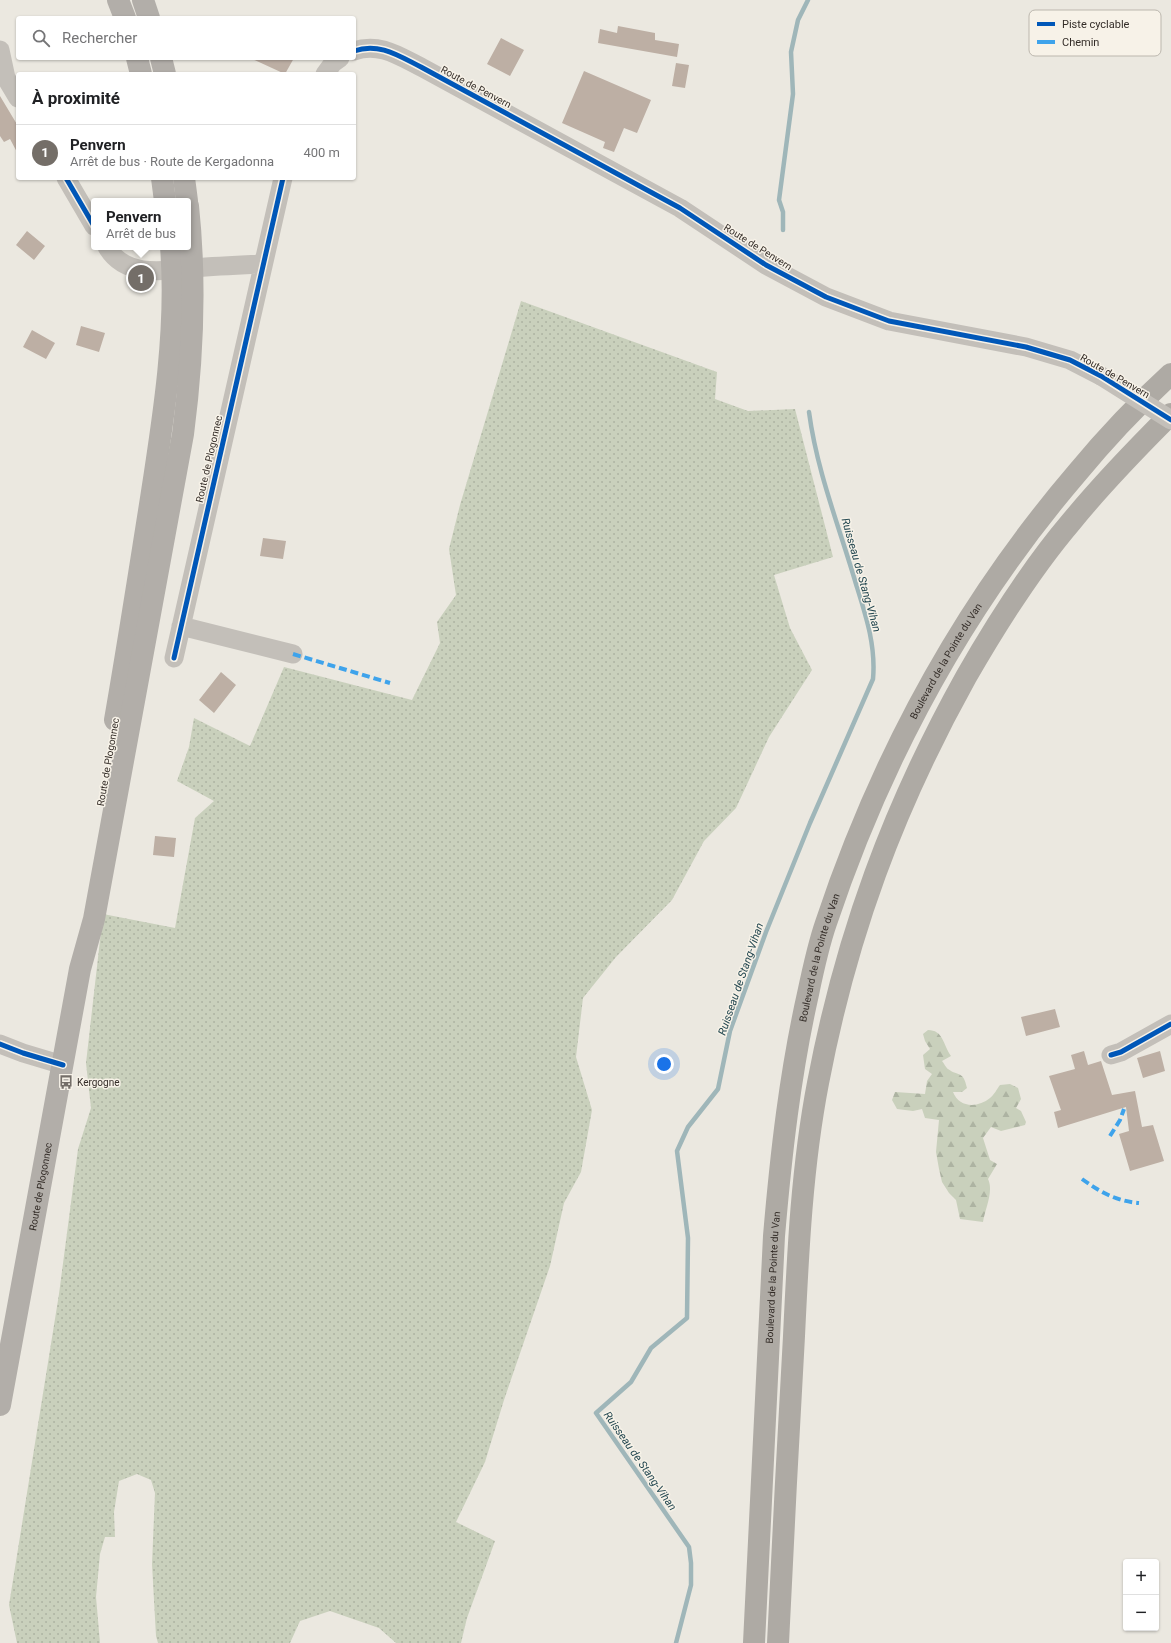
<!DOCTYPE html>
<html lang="fr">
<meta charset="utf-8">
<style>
body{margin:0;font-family:Roboto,sans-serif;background:#f2f2f2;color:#202124}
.controls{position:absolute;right:12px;bottom:12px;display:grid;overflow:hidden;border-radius:4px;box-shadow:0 1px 3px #0004}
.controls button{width:36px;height:36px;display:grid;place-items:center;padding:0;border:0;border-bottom:1px solid #e0e0e0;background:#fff;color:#202124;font:20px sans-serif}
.you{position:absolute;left:664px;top:1064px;width:14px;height:14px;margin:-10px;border:3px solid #fff;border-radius:50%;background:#1a73e8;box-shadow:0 0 0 6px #1a73e833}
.badge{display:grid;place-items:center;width:26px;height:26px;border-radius:50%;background:#746e68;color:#fff;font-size:13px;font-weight:700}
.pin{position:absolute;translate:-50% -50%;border:2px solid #fff;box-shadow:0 1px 4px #0006}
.popup{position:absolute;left:91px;top:198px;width:100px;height:52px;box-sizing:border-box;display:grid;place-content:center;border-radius:4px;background:#fff;filter:drop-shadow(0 1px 3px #0005);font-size:13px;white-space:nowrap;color:#757577}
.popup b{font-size:15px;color:#202124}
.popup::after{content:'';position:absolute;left:50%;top:100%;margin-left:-8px;border:8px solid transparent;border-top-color:#fff}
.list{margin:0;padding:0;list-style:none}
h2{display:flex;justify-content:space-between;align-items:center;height:52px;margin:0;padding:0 16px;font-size:17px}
h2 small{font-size:13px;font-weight:400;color:#757577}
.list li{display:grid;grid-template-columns:26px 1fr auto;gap:12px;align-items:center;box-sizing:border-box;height:56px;padding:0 16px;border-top:1px solid #e0e0e0}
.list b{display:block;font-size:15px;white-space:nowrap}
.list p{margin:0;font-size:13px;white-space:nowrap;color:#757577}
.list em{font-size:13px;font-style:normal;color:#757577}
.icon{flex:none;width:22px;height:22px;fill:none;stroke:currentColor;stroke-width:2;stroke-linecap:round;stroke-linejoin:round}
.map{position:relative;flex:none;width:1171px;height:1643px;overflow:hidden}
.search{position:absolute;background:#fff;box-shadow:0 1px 3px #0004;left:16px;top:16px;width:340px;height:44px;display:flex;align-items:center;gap:10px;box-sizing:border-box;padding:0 14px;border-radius:4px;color:#757577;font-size:15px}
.panel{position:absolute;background:#fff;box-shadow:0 1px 3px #0004;left:16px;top:72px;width:340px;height:108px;border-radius:4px}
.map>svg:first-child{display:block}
.grass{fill:url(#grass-dots)}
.forest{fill:url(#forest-firs)}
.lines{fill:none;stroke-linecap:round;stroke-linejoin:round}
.stream{stroke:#9fb6b9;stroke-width:4.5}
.building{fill:#bdafa4}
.minor{stroke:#c3bfb9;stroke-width:19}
.primary{stroke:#b2aea9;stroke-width:22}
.trunk{stroke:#aeaaa4;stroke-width:22}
.minor-bridge{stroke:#c3bfb9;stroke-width:19}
.quiet{stroke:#3ea3eb;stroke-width:4;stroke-dasharray:8 4;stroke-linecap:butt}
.cycleway-casing{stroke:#f7f2e8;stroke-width:8}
.cycleway{stroke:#0057b8;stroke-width:5}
.labels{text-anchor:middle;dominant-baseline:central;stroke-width:3;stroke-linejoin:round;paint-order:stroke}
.street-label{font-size:10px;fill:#342d28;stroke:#f7f2e8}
.poi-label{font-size:10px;fill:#342d28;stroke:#f7f2e8;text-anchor:start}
.water-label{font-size:11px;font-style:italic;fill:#234750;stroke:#f7f2e8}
.key{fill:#f7f2e8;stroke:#bcb7ae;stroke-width:1}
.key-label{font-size:11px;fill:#342d28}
</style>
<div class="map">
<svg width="1171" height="1643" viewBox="0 0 1171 1643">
<defs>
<pattern id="grass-dots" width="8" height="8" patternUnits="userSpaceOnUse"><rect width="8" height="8" fill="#c9d0bc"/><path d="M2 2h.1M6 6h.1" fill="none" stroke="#adb3a2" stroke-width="1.8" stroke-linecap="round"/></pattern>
<pattern id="forest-firs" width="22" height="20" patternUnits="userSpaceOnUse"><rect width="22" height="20" fill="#c9d0bc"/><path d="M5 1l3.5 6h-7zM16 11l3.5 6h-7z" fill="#adb3a2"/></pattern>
</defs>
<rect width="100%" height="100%" fill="#ebe8e0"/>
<path class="grass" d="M521,301L717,372L715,399L748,411L795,409L833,557L774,575L790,628L812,670L769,737L736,808L704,841L672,900L616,957L583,998L576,1057L592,1110L581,1172L564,1203L550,1266L504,1400L485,1462L456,1522L495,1541L467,1618L461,1643H396L379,1628L330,1611L300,1621L290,1643H158L156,1636L152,1564L155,1493L151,1480L137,1474L119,1481L114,1512L115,1537H105L100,1554L96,1597L100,1643H17L9,1605L59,1294L78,1149L91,1108L86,1063L103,914L175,928L195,818L214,801L177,781L189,747L194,718L250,746L284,667L412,700L440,643L437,622L456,595L449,549L460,505Z"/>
<path class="forest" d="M928,1030C943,1030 943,1044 951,1056L942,1061C944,1063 946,1068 948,1069C959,1077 963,1070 967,1088L962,1092H953C959,1108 978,1108 990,1098C994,1095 997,1089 1000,1085L1010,1084L1018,1088L1021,1099L1016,1108L1021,1111L1026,1122L1025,1125L1001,1131L991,1127L983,1138L990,1160L997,1164L988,1179C994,1191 985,1209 983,1222L960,1219L956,1200L949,1193L942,1182L939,1169L936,1152L939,1120L925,1118L922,1109L913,1111L897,1109L892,1100L895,1092L925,1094L927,1081L932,1074L925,1069L923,1055L930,1049L925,1041L923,1034Z"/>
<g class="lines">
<path class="stream" d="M783,230V212L779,200L793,94L791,52L798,20L808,0
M676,1643L691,1585V1563L689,1547L596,1413L631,1382L651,1348L687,1318L688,1238L677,1151L688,1127L718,1089L730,1031L766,932L810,823L873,679C876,646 866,616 856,584C839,526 817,472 809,412"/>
</g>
<path class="building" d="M618,26L655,33V40L679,44L677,57L598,43L600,29L617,33Z
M501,38L524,50L510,76L487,64Z
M250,58H294L285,74Z
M676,63L689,65L685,88L672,86Z
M584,71L651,100L637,133L624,128L614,152L603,148L605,142L562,123Z
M0,96L18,126V154L10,139L4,142L0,136Z
M27,231L45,246L34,260L16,245Z
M81,326L105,333L99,352L76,345Z
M32,330L55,343L46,359L23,347Z
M263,538L286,541L283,559L260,556Z
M221,672L236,685L214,713L199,700Z
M155,836L176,838L174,857L153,855Z
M1055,1009L1060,1027L1026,1036L1021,1017Z
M1084,1051L1088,1065L1101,1061L1112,1095L1135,1091L1142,1127L1153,1125L1164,1161L1130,1171L1119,1134L1129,1131L1126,1107L1058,1128L1054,1112L1061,1110L1049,1076L1075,1069L1071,1055Z
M1160,1051L1165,1071L1143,1078L1137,1058Z"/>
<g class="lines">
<path class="minor" d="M0,50L6,78L18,98
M354,51C379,42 399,56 421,67L680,208L766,265L826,297L889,321L1026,347L1070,360L1101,376
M325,74L333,63L340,58
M66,178L94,226
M107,247C125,278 164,271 194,268C217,266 240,265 262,264
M181,626L293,654
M174,658L283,178
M0,1044L23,1053L63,1065
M1111,1055L1121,1052L1171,1024"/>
<g class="primary">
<path d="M118,0L125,18"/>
<path d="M143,0L149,18"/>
<path d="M137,58L141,74"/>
<path d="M161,58L165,74"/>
<path d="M162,178L165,201"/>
<path d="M184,178L187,201"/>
<path d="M115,720C127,651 138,581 149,511C162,427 178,332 171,247"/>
<path id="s1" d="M0,1405L80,969L94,919L183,434C193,358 196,282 188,206"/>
</g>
<g class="trunk">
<path id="s2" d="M754,1643L774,1236C781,1154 790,1074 808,994C813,970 818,946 826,923C881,758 964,605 1077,473C1106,438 1137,405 1171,374"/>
<path d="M778,1643C783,1541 788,1438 794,1336C798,1251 802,1166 818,1083C846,936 893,808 966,677C997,623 1031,569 1071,522C1102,484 1136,449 1171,414"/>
</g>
<path class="minor-bridge" d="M1101,376L1171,420"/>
<path class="quiet" d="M293,654L390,683
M1110,1136L1120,1120L1124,1109
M1082,1179C1100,1192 1116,1201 1139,1203"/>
<defs>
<path id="cycleway" d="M354,51C379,42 399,56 421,67L680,208L766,265L826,297L889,321L1026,347L1070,360L1101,376L1171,420
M66,178L94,226
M174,658L283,178
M0,1044L23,1053L63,1065
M1111,1055L1121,1052L1171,1024"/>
</defs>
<use href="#cycleway" class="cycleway-casing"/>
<use href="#cycleway" class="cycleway"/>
</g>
<defs>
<symbol id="bus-bare" viewBox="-9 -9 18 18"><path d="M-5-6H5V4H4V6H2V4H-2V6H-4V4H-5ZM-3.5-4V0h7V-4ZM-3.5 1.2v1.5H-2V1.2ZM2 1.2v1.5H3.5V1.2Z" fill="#746e68" stroke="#f7f2e8" stroke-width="2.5" paint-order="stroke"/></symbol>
</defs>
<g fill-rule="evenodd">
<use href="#bus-bare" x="56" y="1072" width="20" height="20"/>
</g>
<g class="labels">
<g class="street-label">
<text transform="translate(476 87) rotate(28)">Route de Penvern</text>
<text transform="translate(758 247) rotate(32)">Route de Penvern</text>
<text transform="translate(1115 376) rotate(30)">Route de Penvern</text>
<text transform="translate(209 459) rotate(-77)">Route de Plogonnec</text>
<text stroke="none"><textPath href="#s2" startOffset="1014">Boulevard de la Pointe du Van</textPath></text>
<text transform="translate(108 762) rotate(-80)">Route de Plogonnec</text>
<text stroke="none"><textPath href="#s2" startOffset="690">Boulevard de la Pointe du Van</textPath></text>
<text stroke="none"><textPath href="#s1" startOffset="222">Route de Plogonnec</textPath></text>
<text stroke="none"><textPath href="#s2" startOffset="366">Boulevard de la Pointe du Van</textPath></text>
</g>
<g class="poi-label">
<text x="77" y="1082">Kergogne</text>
</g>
<g class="water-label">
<text transform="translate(861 575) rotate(74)">Ruisseau de Stang-Vihan</text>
<text transform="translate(741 979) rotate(-71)">Ruisseau de Stang-Vihan</text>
<text transform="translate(640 1461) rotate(55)">Ruisseau de Stang-Vihan</text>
</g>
</g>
<rect x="1029" y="10" width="132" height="46" rx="6" class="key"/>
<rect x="1037" y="22" width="18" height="4" fill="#0057b8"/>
<rect x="1037" y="40" width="18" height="4" fill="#3ea3eb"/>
<g class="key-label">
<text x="1062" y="28">Piste cyclable</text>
<text x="1062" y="46">Chemin</text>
</g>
</svg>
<div class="controls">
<button>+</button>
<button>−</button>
</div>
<div class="you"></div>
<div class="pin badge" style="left:141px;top:278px">1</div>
<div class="popup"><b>Penvern</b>Arrêt de bus</div>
<div class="search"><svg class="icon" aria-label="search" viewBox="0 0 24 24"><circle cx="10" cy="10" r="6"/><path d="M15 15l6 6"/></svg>Rechercher</div>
<section class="panel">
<h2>À proximité<small></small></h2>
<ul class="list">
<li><span class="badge">1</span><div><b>Penvern</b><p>Arrêt de bus · Route de Kergadonna</p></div><em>400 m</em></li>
</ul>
</section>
</div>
